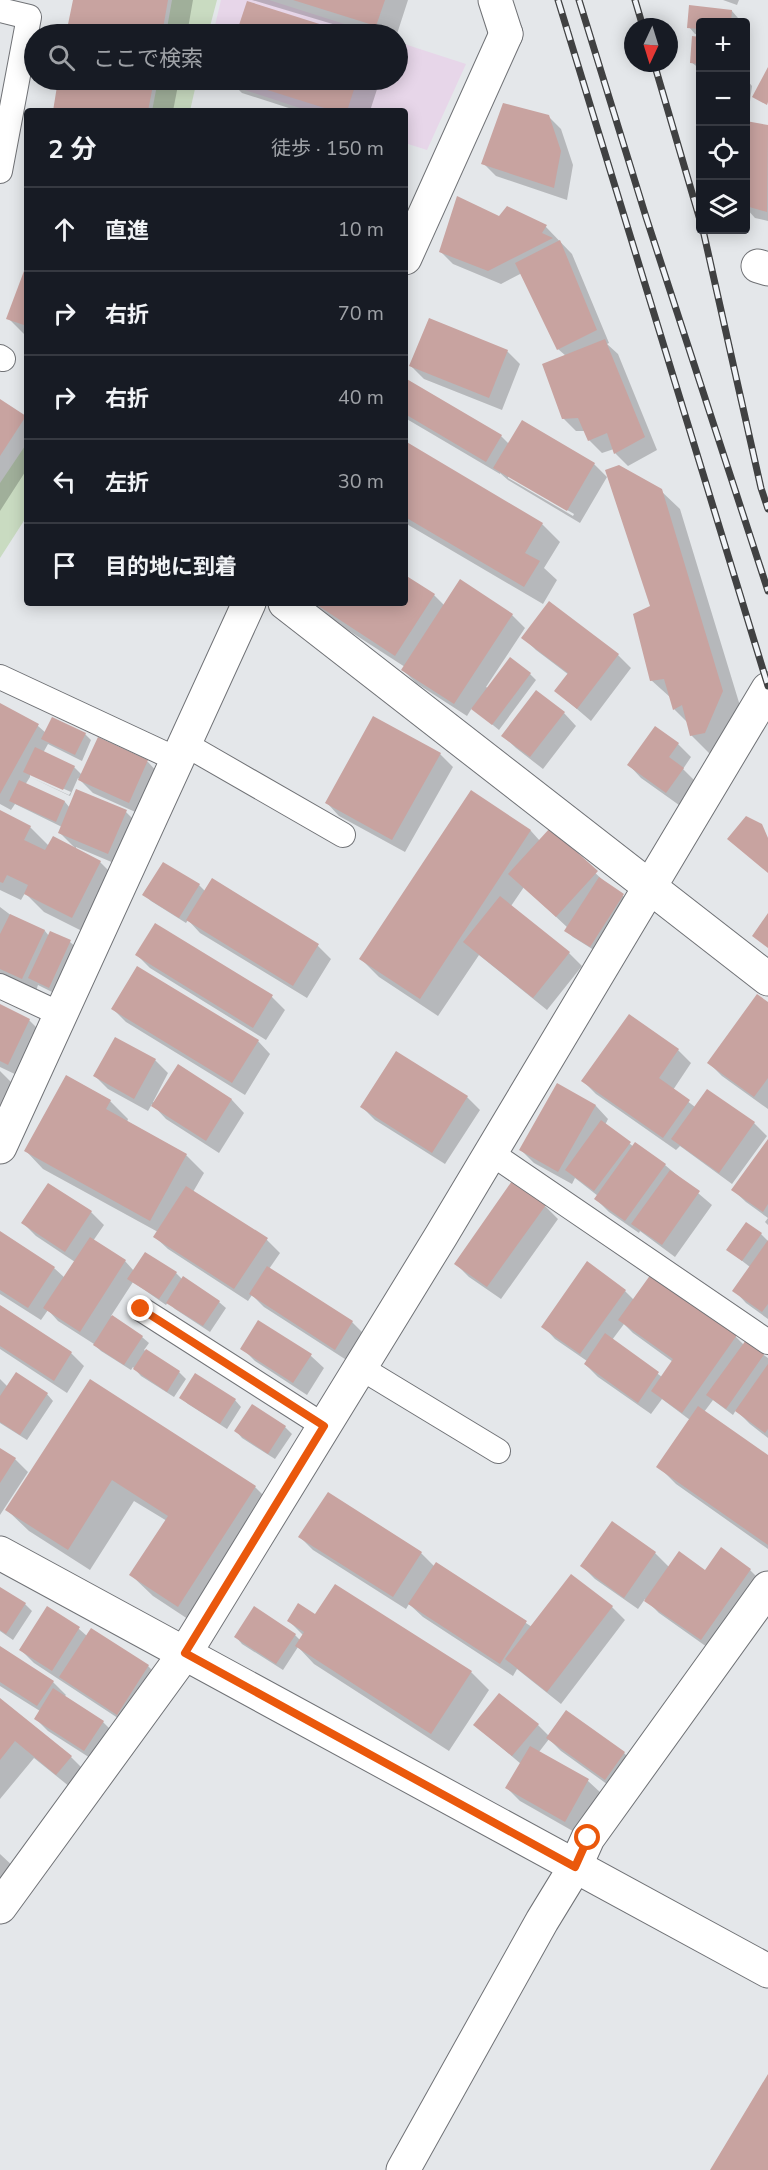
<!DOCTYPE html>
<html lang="ja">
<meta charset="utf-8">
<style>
body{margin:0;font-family:"Nunito Sans","Noto Sans JP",sans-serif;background:#242831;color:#f1f3f6}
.controls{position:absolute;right:18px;top:18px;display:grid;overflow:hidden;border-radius:6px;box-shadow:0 3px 15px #0003}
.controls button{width:54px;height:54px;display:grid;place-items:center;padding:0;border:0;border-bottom:2px solid #363941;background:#171b24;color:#f1f3f6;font:30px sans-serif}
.compass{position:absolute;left:624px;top:18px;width:54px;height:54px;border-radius:50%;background:#171b24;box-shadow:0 3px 15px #0003;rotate:184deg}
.stop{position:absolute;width:18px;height:18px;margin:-14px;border:4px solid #ea580c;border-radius:50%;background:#fff}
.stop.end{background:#ea580c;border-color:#fff;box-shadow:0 2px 6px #0008}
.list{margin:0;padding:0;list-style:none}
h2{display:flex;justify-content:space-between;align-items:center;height:78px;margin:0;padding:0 24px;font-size:26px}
h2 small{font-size:20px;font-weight:400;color:#9ea1a6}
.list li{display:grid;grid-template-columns:39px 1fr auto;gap:18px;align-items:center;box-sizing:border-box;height:84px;padding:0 24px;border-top:2px solid #363941}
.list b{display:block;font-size:22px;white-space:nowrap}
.list em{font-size:20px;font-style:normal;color:#9ea1a6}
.icon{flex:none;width:33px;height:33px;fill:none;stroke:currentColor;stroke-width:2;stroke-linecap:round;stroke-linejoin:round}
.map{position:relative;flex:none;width:768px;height:2170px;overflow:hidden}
.search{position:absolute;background:#171b24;box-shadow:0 3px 15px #0003;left:24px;top:24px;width:384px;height:66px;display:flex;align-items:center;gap:15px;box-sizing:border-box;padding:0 21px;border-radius:33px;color:#9ea1a6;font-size:22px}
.panel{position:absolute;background:#171b24;box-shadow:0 3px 15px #0003;left:24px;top:108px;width:384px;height:498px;border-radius:6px}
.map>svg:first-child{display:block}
.education{fill:#e7d6e9}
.green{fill:#c9dbc1}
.shadow{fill:#0003;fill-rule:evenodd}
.building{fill:#c8a3a0}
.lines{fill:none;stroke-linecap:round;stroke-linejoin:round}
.service-casing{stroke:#707276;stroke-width:26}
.minor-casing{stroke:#707276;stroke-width:35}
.tertiary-casing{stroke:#707276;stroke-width:35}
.service{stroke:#fff;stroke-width:24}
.minor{stroke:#fff;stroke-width:33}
.tertiary{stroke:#fff;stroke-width:33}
.rail-casing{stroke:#404142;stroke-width:7}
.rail{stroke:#f1f4f8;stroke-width:4.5;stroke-dasharray:14;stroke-linecap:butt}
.route{stroke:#ea580c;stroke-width:8}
</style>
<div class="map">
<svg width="768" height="2170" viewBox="0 0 768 2170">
<rect width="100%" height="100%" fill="#e4e7ea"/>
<path class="education" d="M221,0H269L376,34H213Z
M398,42L466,64L427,150L405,143V111H309L214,80H398Z"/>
<path class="green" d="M172,0H217L208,34H166Z
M158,80H197L190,111H152Z
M27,443V516L0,558V483Z"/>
<path class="shadow" d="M74,0H193L187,34H68Z
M252,0H408L397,34H366Z
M723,0H739L737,5Z
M248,2L347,34H238Z
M691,7L732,11L738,18V22H700V34H695L689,27Z
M693,38H700V69L691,62Z
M746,79L752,86L749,109H746Z
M60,80H179L173,111H54Z
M229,80H380L370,111H298L242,93Z
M548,116L561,129L573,165L567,200L496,176L483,163Z
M746,122L768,126V221L755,218L746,208Z
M499,218L546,227L572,254L609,343L607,344L618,354L657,450L628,466L615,453L614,449L602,453L589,440L585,431H576L563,418L566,356L558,349L522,273L501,284L453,264L440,251Z
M27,267V337L8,318Z
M507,351L520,364L502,410L424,379L411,366Z
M405,381L501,436L509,444L594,464L607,477L580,523L508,480L500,473V474L405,418ZM508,475L574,514L573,516L508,478Z
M0,401L27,419V469L0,511Z
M405,443L542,524L560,542L544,568L557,580L543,604L405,523Z
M661,491L680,509L741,709L723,751L709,753L691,735L688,723L674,709L671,698L651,680L652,607Z
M405,576L434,595L445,606L512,615L525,628L486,687L488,688L530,674L536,680L499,730L472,708L467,716L416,683L403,670L405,667L306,603H405Z
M549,603L618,655L631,668L591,721L556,691L569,675L536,650L523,637Z
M0,704L38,726L46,733L85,734L91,740L82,761L48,744L43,753L74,767L82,775L98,739L148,762L160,775L142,815L93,793L78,778L70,796L30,777L25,785L65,802L70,808L126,812L139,825L121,866L76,847V849L60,833L62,827L15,804L11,810L0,804ZM30,774L71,792L69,795L30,777Z
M564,713L576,726L543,769L516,748L503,736Z
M655,728L678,744L691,757L683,769L696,782L679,805L641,778L629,765Z
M440,754L453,767L405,852L339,816L327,803Z
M471,792L531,831L540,841L550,830L609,886L630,901L597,952L573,937L566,931L568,928L524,887L511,906L569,953L582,966L547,1010L479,955L438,1016L379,977L361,959Z
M0,812L30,827L49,846L100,862L118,880L90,935L44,912L25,893L21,900L0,890Z
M164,864L199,885L205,891L212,880L318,946L331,959L307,998L200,933L188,920L186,923L151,901L144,894Z
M0,907L12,916L45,931L49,936L51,933L70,942L77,948L56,994L38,985L36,991L0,975Z
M155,925L272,997L285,1010L266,1040L150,968L137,955Z
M768,1004V1109L722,1076L709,1063Z
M0,1005L29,1020L42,1033L21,1077L0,1067Z
M113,1009L258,1041L270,1054L245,1095L126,1022Z
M629,1016L678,1050L691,1063L673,1090L695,1107L754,1123L767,1136L732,1184L680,1146L676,1150L596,1094L583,1081Z
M116,1039L155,1060L168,1073L153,1102L155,1103L178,1066L232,1100L244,1113L219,1153L166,1119L152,1104L148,1111L108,1089L95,1076Z
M0,1071L13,1084L0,1111Z
M67,1077L110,1101L128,1119L127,1122L186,1155L204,1173L193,1192L267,1240L280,1253L269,1269L352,1322L365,1335L348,1361L264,1307L252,1295L248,1301L168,1249L155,1237L158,1232L43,1169L26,1151Z
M558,1085L596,1106L608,1119L605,1125L634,1147L665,1165L712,1205L675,1257L640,1231L639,1233L609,1212L596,1199L598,1196L575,1178L572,1184L534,1163L521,1150Z
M467,1097L480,1110L445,1164L375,1120L362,1107Z
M768,1143V1225L765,1222L768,1218L746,1202L733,1190Z
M545,1206L558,1219L501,1299L469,1277L456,1264Z
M91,1212L104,1225L93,1241L125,1261L134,1271L176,1273L183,1280L219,1302L226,1308L210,1332L175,1309L168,1302L166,1305L133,1282L111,1316L142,1337L149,1343L144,1350L179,1372L186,1379L174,1397L141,1376L133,1367L131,1370L101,1351L94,1344L58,1321L48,1310L41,1320L0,1294V1232L54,1268L65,1278L75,1262L36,1236L23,1223Z
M761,1234L768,1241V1319L746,1303L734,1290L750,1267L728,1250Z
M651,1276L736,1337L744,1345L746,1342L768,1358V1438L750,1424L736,1410L733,1415L713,1400L704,1412L768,1457V1549L676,1484L658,1466L690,1420L662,1399L651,1414L598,1377L585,1364L587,1361L555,1339L543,1326L625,1291L634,1300ZM624,1324L633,1333L673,1362L662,1377L612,1340Z
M0,1307L71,1353L84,1366L67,1393L0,1349Z
M258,1322L311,1356L324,1368L307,1395L255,1361L242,1348Z
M0,1379L8,1387L47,1394L53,1401L27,1440L0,1423Z
M91,1381L255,1487L277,1509L200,1627L153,1596L131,1575L167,1521L134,1501L90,1570L29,1531L7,1510Z
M181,1398L235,1400L241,1407L227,1429L188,1404Z
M253,1406L285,1427L292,1434L275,1459L242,1438L236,1431Z
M0,1449L15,1459L28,1472L0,1515Z
M613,1523L655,1553L670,1568L706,1572L750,1570L763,1583L714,1652L659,1613L645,1599L638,1609L595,1579L582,1566Z
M300,1537L421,1553L435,1567L436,1564L532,1627L571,1576L612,1607L625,1620L561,1704L517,1669L513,1676L423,1617L409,1604L406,1609L313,1550Z
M0,1589L25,1604L32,1611L13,1640L0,1631Z
M48,1608L79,1629L87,1636L91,1630L148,1666L161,1679L130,1726L34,1663L21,1650Z
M316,1616L471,1672L489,1690L449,1751L314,1664L298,1647L283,1670L242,1644L236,1637L295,1635L300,1640L303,1635L288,1620Z
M0,1648L53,1682L66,1695L64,1697L103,1722L116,1735L98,1763L48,1731L35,1718L40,1711L0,1686Z
M0,1700L71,1757L89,1775L75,1791L34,1758L0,1799Z
M475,1725H538L549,1736L624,1753L637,1766L618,1792L561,1751L549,1739L539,1752L588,1781L601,1793L578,1834L520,1801L507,1788L521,1764Z
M0,1854L15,1868L0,1887Z"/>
<path class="building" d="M73,0H168L162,34H66Z
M293,0H385L376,26Z
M247,1L351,34H236Z
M689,5L732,10L731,22H700V29L687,28Z
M692,36L700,37V64L690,63Z
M768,67V102L767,105L752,97Z
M58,80H154L148,111H53Z
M236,80H357L347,111H334Z
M503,103L549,115L561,151L554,188L481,164Z
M746,121L768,125L767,212L746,206Z
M457,196L499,216L507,206L547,225L542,233L553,238L488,271L439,252Z
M560,240L597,330L557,350L515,263Z
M27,263V326L6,319Z
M429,318L508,350L489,398L409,366Z
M605,339L645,437L614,454L607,433L588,441L578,418L562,419L542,364Z
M405,378L502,435L486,462L405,414Z
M0,399L26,416L0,456Z
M522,420L595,463L567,511L493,468Z
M405,441L543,523L525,553L540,561L524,587L405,517Z
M619,465L662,489L723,691L705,733L690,736L682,705L673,710L664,679L650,681L633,614L650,606L605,470Z
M405,575L435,594L395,656L314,603H405Z
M460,579L513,614L454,704L401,670Z
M549,601L619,654L577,709L554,691L568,673L521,638Z
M510,657L531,673L492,725L471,709Z
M536,690L565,712L530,757L501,736Z
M0,703L39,724L0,794Z
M373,716L441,753L392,840L325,803Z
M52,717L86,733L75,755L41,739Z
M655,726L679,743L669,757L684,768L666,793L627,765Z
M98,737L148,760L129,803L78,780Z
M35,747L75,766L63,790L23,772Z
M19,780L65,801L56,822L9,801Z
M76,789L127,810L108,854L58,833Z
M471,790L531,830L420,999L359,959Z
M0,810L31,826L24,840L45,850L53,836L101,861L72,918L24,894L28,885L7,875L3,883L0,882Z
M746,816L762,824L768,838V873L727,839Z
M550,828L598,871L556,917L508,874Z
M163,862L200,884L179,918L142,895Z
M599,877L624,894L590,947L564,931Z
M212,878L319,944L293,986L186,920Z
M500,896L570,952L533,998L463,942Z
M768,913V948L752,936Z
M10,914L45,930L22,979L0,969V934Z
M155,923L273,995L253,1028L135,955Z
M50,931L71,940L49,988L28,978Z
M137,966L259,1040L232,1083L111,1009Z
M757,994L768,1002V1078L754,1097L707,1063Z
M0,1004L30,1019L8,1065L0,1061Z
M629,1014L679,1049L659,1078L690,1100L663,1138L581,1081Z
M115,1037L156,1059L134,1099L93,1076Z
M396,1051L468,1096L432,1153L360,1107Z
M178,1064L232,1099L206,1141L151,1106Z
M66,1075L111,1100L106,1109L187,1154L150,1221L24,1151Z
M557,1083L596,1105L558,1172L519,1150Z
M707,1089L755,1122L719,1173L671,1139Z
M601,1120L631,1142L594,1191L565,1170Z
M768,1139V1204L763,1212L731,1190Z
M635,1142L666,1164L625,1221L594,1199Z
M670,1170L700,1191L662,1245L631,1224Z
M512,1181L546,1205L487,1287L454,1264Z
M48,1183L92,1211L65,1252L21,1223Z
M186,1186L268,1238L234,1289L153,1237Z
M746,1222L762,1233L742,1261L726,1250Z
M0,1231L55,1267L28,1308L0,1290Z
M90,1237L126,1260L80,1332L43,1308Z
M768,1240V1304L762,1312L732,1291Z
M145,1252L177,1272L159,1299L127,1279Z
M587,1261L626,1290L580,1354L541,1327Z
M267,1266L353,1321L335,1350L249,1294Z
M651,1274L737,1335L682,1413L651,1391L673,1359L618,1320Z
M183,1276L220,1301L203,1326L166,1303Z
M0,1305L72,1352L54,1381L0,1346Z
M112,1315L143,1336L124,1365L93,1345Z
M258,1320L312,1354L293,1383L240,1349Z
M605,1333L659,1372L638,1403L584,1364Z
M746,1340L765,1353L726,1409L706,1395Z
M146,1349L180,1371L167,1392L133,1369Z
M768,1364V1429L765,1433L735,1411Z
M16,1372L48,1393L20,1435L0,1422V1396Z
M195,1373L236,1399L220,1424L179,1398Z
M90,1379L256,1486L178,1607L129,1575L168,1516L112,1480L68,1550L5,1510Z
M252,1404L286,1426L268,1454L234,1431Z
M698,1406L768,1455V1545L656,1467Z
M0,1448L16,1458L0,1483Z
M328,1492L422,1552L393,1597L298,1537Z
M612,1521L656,1552L624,1598L580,1566Z
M721,1547L751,1569L701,1640L644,1601L679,1551L705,1570Z
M436,1562L527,1621L500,1664L408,1604Z
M571,1574L613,1606L547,1692L505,1659Z
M335,1584L472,1671L431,1734L295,1646L304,1632L287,1621L298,1603L315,1614Z
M0,1587L26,1603L6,1634L0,1630Z
M47,1606L80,1627L52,1671L19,1650Z
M254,1606L296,1634L276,1664L234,1637Z
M91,1628L149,1665L117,1715L59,1677Z
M0,1646L54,1681L37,1706L0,1682Z
M53,1688L104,1721L84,1751L34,1719Z
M499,1693L539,1724L512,1756L473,1725Z
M0,1698L72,1756L56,1775L15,1741L0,1760Z
M566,1710L625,1752L605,1780L546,1738Z
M530,1746L589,1779L565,1822L505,1788Z
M768,2074V2170H710Z"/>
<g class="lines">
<defs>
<path id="service" d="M0,10L29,17L0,171
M0,357L3,359
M0,677L176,759
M183,743L343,835
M0,986L60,1014
M491,1153L768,1342
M141,1309L324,1426
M361,1368L498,1451"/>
<path id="minor" d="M495,0L506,34
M758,266L768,269
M285,603L768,979
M0,1907L185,1653L441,1236L768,689
M403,2170L542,1921L575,1867L588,1838L768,1588"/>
<path id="tertiary" d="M405,258L506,34
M0,1147L249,603
M0,1553L768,1971"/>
</defs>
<use href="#service" class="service-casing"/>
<use href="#minor" class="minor-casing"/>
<use href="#tertiary" class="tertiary-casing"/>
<use href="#service" class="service"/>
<use href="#minor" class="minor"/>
<use href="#tertiary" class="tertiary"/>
<defs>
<path id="rail" d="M558,0L768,686
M579,0L646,217L768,591
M635,0L643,27
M654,63L700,220
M703,230L761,488L768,509"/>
</defs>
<use href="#rail" class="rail-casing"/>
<use href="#rail" class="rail"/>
</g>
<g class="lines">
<path class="route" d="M141,1309L324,1426L185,1653L575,1867L588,1838"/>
</g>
</svg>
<div class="controls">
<button>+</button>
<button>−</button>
<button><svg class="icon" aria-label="locate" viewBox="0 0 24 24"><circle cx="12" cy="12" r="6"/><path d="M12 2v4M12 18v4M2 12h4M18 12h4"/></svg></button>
<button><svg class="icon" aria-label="layers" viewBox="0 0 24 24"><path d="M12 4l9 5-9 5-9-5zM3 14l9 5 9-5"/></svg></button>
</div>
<svg class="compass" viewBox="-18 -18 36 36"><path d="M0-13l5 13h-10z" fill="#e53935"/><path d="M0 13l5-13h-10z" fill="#9ea1a6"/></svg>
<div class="stop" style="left:588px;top:1838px"></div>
<div class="stop end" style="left:141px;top:1309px"></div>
<div class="search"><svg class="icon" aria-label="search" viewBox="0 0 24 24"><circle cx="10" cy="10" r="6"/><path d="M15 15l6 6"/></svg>ここで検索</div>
<section class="panel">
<h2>2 分<small>徒歩 · 150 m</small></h2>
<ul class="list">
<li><svg class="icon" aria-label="ahead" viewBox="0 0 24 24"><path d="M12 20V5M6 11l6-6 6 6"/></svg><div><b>直進</b></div><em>10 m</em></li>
<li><svg class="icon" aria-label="right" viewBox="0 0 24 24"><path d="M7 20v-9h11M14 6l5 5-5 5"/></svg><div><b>右折</b></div><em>70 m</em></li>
<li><svg class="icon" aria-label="right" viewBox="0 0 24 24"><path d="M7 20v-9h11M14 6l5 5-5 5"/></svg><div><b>右折</b></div><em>40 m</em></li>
<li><svg class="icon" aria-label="left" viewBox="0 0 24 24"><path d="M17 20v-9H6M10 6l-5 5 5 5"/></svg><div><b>左折</b></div><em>30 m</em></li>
<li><svg class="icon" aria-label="arrive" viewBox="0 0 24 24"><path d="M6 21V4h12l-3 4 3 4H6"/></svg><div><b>目的地に到着</b></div></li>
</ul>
</section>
</div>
